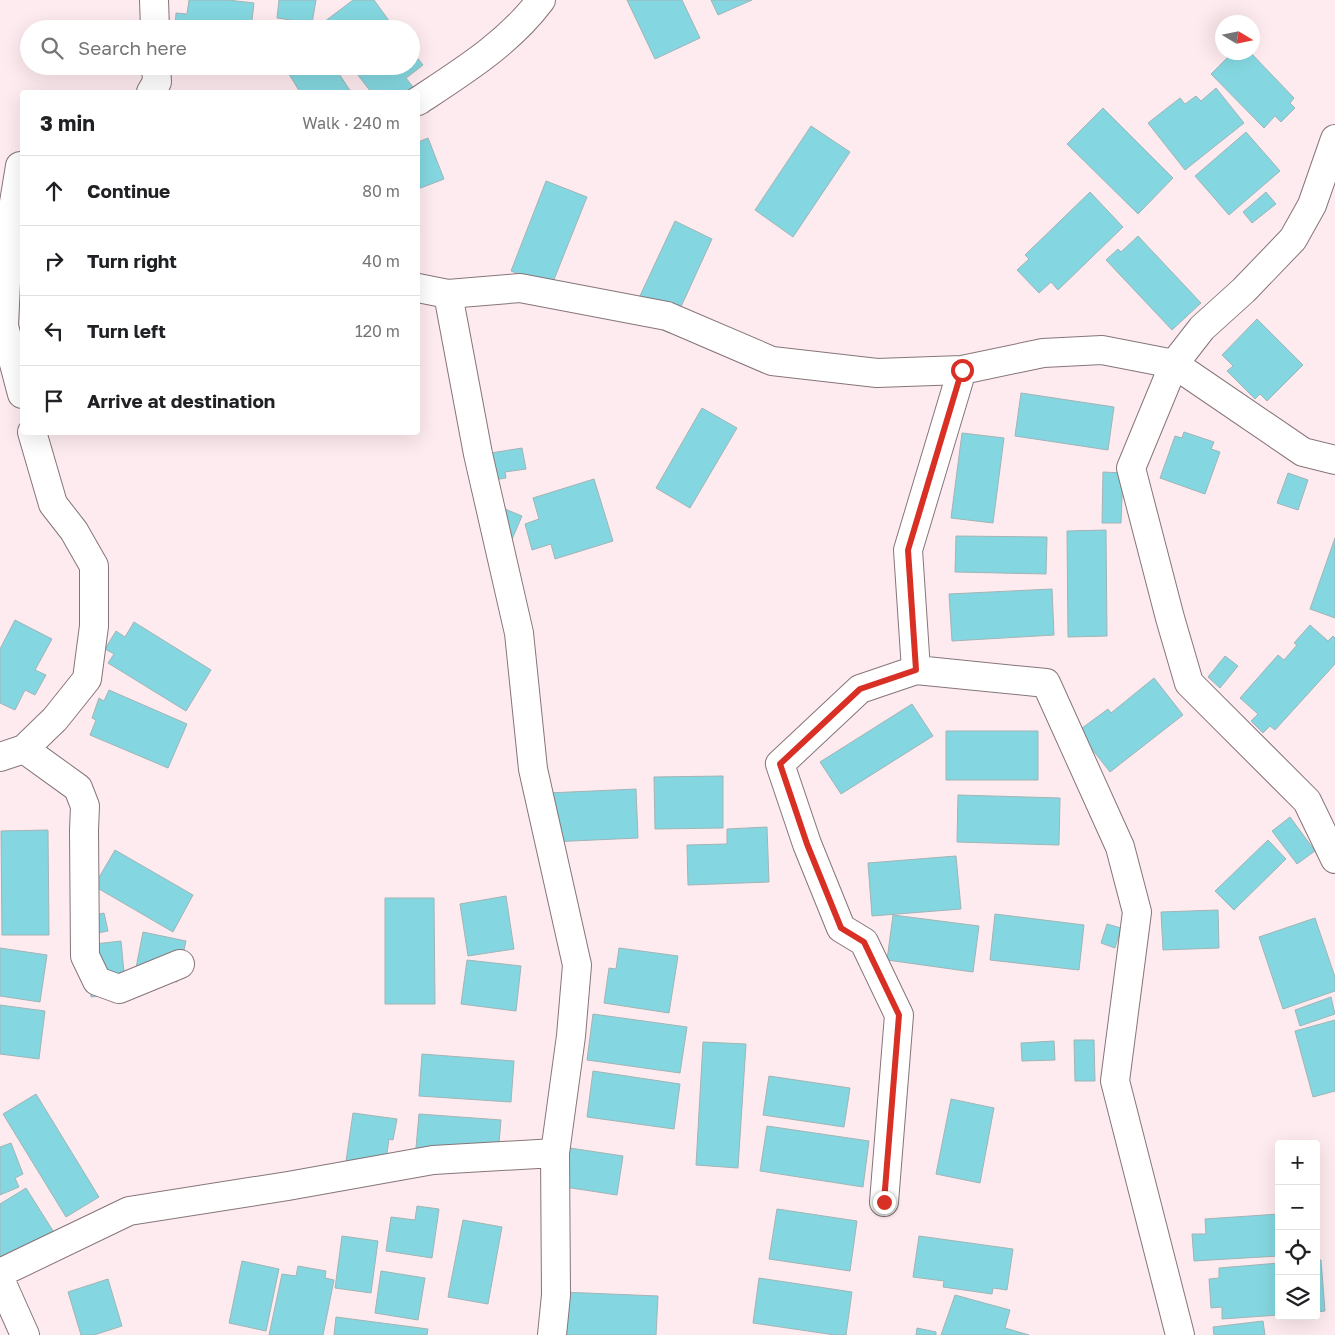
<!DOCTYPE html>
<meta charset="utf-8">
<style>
body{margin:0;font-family:"Golos Text",sans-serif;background:#f6f6f6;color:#202124}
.controls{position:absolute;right:15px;bottom:15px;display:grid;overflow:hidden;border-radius:5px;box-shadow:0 5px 20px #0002}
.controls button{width:45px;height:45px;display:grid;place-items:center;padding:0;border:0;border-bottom:1px solid #e0e0e0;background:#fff;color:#202124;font:25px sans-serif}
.compass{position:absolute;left:1215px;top:15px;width:45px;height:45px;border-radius:50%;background:#fff;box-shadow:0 5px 20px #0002;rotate:100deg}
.stop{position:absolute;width:15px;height:15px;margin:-11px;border:4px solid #d93025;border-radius:50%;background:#fff}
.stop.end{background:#d93025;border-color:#fff;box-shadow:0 1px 5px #0008}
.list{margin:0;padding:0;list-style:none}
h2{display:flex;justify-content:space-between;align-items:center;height:65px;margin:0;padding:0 20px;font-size:21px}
h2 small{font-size:16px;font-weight:400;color:#757577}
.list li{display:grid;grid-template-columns:32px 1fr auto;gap:15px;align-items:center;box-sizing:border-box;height:70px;padding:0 20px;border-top:1px solid #e0e0e0}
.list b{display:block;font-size:19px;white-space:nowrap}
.list em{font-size:16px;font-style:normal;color:#757577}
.icon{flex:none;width:28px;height:28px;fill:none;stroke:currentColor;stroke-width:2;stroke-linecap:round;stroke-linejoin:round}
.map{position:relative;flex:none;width:1335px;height:1335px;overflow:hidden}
.search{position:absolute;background:#fff;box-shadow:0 5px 20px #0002;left:20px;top:20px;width:400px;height:55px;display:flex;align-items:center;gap:12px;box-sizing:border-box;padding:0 18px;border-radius:28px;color:#757577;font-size:19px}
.panel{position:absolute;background:#fff;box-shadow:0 5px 20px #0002;left:20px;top:90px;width:400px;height:345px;border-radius:5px}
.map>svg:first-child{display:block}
.building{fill:#84d7e0;stroke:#a1b4b6}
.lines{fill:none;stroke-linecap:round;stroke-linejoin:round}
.minor-casing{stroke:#867579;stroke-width:30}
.minor{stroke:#fff;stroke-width:28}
.route{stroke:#d93025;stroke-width:6}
</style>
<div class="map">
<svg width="1335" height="1335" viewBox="0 0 1335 1335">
<rect width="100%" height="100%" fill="#feebef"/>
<path class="building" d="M189,0H228L254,3L251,29H175L176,13L187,14Z
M279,0H316L312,23L277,18Z
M353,0H374L395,29H323L320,25Z
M627,0H682L700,38L655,59Z
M711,0H752L718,15Z
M411,50L423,65L406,78L413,87L406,92H371L351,66H411Z
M1233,52H1250L1294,98L1290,103L1295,108L1281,122L1275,116L1264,128L1211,74Z
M284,66H334L351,92H300Z
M1216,88L1244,123L1185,170L1148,123L1180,98L1185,104L1196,96L1201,101Z
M1103,108L1173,178L1138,214L1067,144Z
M811,126L850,152L793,237L755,210Z
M1246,132L1280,171L1229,215L1195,176Z
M428,138L444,179L418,189V142Z
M546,181L587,197L551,287L511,271Z
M1090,192L1123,227L1058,290L1051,282L1039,293L1017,270L1029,259L1025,255Z
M1266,192L1276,204L1252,223L1243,212Z
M675,221L712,239L669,333L631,315Z
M1138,236L1201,303L1172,330L1106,260L1118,249L1121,252Z
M1257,319L1303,365L1267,401L1260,394L1255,399L1227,371L1233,366L1222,355Z
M1021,393L1114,407L1108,450L1015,436Z
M702,408L737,428L690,508L656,488Z
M1184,432L1214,442L1211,449L1220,452L1205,494L1160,478L1175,436L1182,438Z
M962,433L1004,438L993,523L951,518Z
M522,448L526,469L505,472L506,478L488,481L487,475L469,478L466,457Z
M1103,472L1123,473L1121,523H1102Z
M1288,473L1308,480L1298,510L1277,503Z
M594,479L613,541L555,559L551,544L532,550L525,524L539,519L533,498Z
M505,509L522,516L510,544L494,537Z
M1106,530L1107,636L1068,637L1067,531Z
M956,536L1047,537L1046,574L955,572Z
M1335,538V618L1310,609Z
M1052,589L1054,635L952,641L949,594Z
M15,620L52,639L35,670L46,675L35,695L25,690L15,710L0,703V649Z
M134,622L211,670L186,711L108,663L114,654L105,649L116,631L125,637Z
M1310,625L1328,641L1333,636L1335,638V664L1275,730L1270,726L1263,733L1251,721L1258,714L1240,698L1278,655L1284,660L1297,645L1294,643Z
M1225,656L1238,666L1220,688L1208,677Z
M1154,678L1183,715L1110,772L1078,731L1108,709L1111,713Z
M109,690L187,724L168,768L90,735L96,720L92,718L99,698L104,701Z
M912,704L933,736L841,794L820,762Z
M946,731H1038V780H946Z
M723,776V828L655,829L654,777Z
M636,789L638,838L550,842L548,793Z
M958,795L1060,798L1059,845L957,842Z
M1290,817L1315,851L1297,864L1272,831Z
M767,827L769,882L688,885L687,845L727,844V829Z
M48,830L49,935H2L1,831Z
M1268,840L1286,859L1234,910L1215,891Z
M115,850L193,895L173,932L94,886Z
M956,856L961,909L872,916L868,863Z
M506,896L514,949L468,956L460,904Z
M385,898H434L435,1004H385Z
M1218,910L1219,948L1163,950L1161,912Z
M104,913L108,931L75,937L72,919Z
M995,914L1084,925L1079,970L990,960Z
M893,915L979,926L973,972L887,960Z
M1315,918L1335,977V991L1283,1009L1259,937Z
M1107,924L1121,928L1115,948L1101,943Z
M143,932L186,941L177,982L135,973Z
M121,941L126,993L91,997L86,945Z
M0,948L47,955L40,1002L0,996Z
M619,948L678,956L669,1013L604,1003L609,968L616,969Z
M467,960L521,966L516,1011L461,1004Z
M1331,997L1335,1014L1300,1026L1295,1010Z
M0,1005L45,1011L39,1059L0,1054Z
M593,1014L687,1027L680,1073L587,1060Z
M1335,1020V1091L1313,1097L1295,1031Z
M1074,1040H1094L1095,1081H1075Z
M1054,1041L1055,1060L1022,1061L1021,1043Z
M703,1042L746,1044L738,1168L696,1165Z
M422,1054L514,1061L511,1102L419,1096Z
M593,1071L680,1084L674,1129L587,1117Z
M769,1076L850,1088L844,1127L763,1115Z
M36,1094L99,1197L66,1217L3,1114Z
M951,1099L994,1108L980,1183L936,1174Z
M353,1113L397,1119L393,1140L389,1139L383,1181L344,1175Z
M419,1114L501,1120L497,1166L415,1159Z
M767,1126L869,1141L863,1187L760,1171Z
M11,1143L23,1174L15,1178L19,1187L0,1195V1147Z
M570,1148L623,1156L617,1195L565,1187Z
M26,1188L55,1234L0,1269V1204Z
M417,1206L439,1209L432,1258L386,1251L391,1217L415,1220Z
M777,1209L857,1221L850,1271L769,1259Z
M1279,1214V1256L1194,1261L1192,1234H1206L1205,1219Z
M463,1220L502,1227L488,1304L448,1297Z
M342,1236L378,1241L371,1293L335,1288Z
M919,1236L1013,1249L1007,1290L993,1288L992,1294L943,1287L944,1281L913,1277Z
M1316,1260H1321L1325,1311L1316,1312Z
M242,1261L279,1269L266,1331L229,1323Z
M1279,1263V1315L1222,1319V1307L1211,1308L1209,1279L1219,1278V1268Z
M298,1266L326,1271L325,1278L334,1280L323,1335H269L282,1274L296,1276Z
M381,1271L425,1278L418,1320L375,1313Z
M759,1278L852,1292L846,1335H835L753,1323Z
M108,1279L122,1326L94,1335H81L68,1292Z
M561,1292L658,1296L656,1335H559Z
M955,1295L1010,1310L1005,1328L1029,1335H941Z
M336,1317L428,1329L427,1335H334Z
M1263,1321L1265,1335H1214L1213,1327Z
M917,1328L936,1332V1335H916Z"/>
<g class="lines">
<defs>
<path id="minor" d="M154,0L155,29
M151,92L157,82L156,66
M418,101C462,72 509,43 541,0
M1335,139L1312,205L1293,239L1244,290L1202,328L1174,364L1131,468L1170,618L1189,683L1307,801L1335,859
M20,166L8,239L4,326L22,394
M418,288L448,294
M962,370L908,550L916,670L1046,683L1120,847L1137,912L1115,1081L1180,1335
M24,749L78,788L85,806L84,830L85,956L97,981L119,989L180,964
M0,757L24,749L55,719L87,679L94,626V566L74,531L53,504L32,432
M884,1202L899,1015L864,942L841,928L807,844L780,764L860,689L916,670
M0,1273L129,1211L288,1186L433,1160L555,1153
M0,1279L25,1335
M552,1335L556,1295L555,1153L571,1036L577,965L533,769L519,633L478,454L448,294L520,288L667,316L772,361L877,373L962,370L1043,353L1102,350L1174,364L1303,452L1335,460"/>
</defs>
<use href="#minor" class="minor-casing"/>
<use href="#minor" class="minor"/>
</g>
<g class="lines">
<path class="route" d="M884,1202L899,1015L864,942L841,928L807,844L780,764L860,689L916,670L908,550L962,370"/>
</g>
</svg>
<div class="controls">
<button>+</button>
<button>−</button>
<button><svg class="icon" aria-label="locate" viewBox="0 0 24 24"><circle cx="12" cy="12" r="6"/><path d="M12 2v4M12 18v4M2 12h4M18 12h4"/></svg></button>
<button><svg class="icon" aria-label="layers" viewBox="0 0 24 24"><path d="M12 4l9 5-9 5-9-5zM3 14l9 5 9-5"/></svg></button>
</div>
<svg class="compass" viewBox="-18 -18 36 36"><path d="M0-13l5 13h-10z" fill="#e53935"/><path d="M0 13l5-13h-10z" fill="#757577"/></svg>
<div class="stop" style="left:962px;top:370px"></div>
<div class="stop end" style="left:884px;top:1202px"></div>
<div class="search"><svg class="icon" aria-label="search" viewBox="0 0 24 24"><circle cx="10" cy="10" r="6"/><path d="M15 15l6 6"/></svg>Search here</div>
<section class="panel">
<h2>3 min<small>Walk · 240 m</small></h2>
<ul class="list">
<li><svg class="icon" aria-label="ahead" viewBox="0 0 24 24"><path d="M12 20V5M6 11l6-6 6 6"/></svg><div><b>Continue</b></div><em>80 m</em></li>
<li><svg class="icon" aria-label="right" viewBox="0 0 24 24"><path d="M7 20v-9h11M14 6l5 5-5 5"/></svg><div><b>Turn right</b></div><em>40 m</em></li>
<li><svg class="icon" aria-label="left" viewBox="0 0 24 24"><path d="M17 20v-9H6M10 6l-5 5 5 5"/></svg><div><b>Turn left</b></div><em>120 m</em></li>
<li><svg class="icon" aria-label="arrive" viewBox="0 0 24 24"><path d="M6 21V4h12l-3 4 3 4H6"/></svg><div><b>Arrive at destination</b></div></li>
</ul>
</section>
</div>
